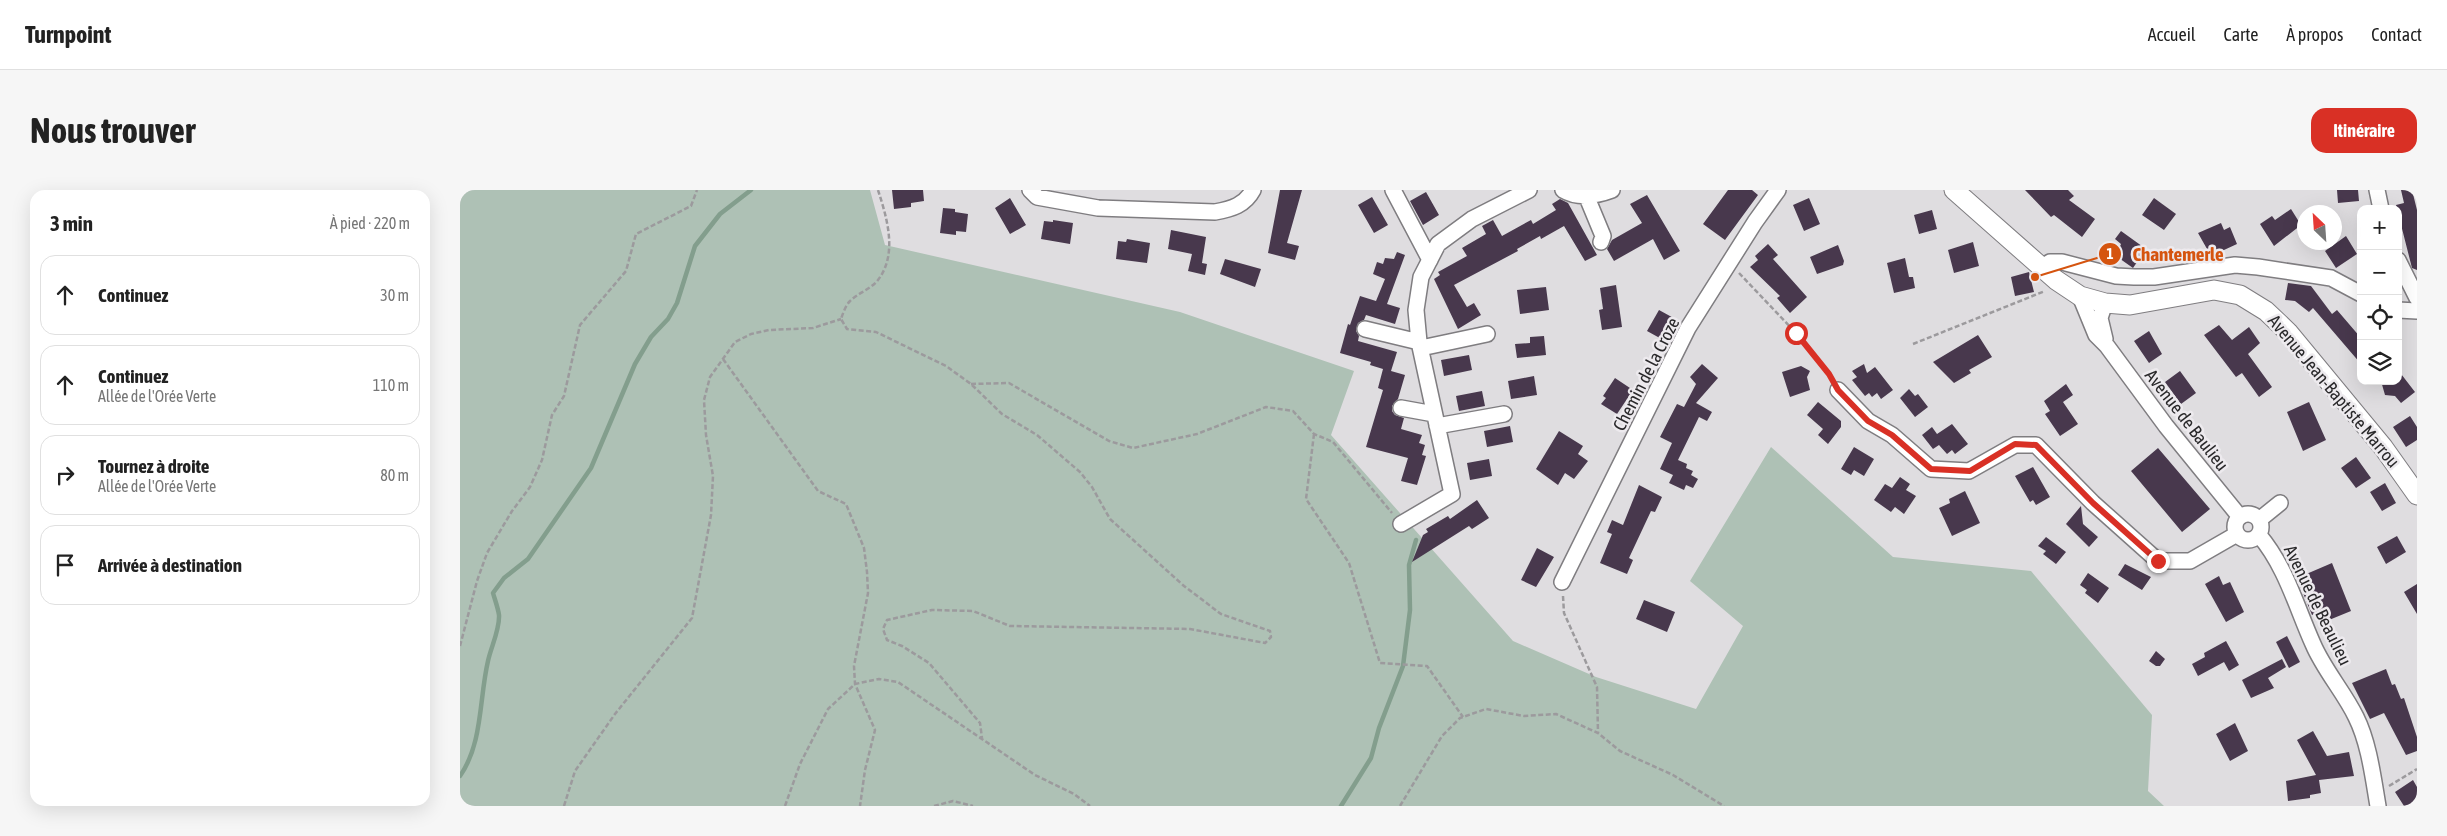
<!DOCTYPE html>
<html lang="fr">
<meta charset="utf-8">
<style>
body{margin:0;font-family:"Asap Condensed",sans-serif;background:#f6f6f6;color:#222}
.controls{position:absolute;right:15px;top:15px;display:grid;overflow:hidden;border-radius:10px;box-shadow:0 5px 20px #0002}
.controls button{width:45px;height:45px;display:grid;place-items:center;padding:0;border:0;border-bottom:1px solid #e0e0e0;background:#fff;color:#222;font:25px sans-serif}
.compass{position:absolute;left:1837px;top:15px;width:45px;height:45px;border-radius:50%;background:#fff;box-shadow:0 5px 20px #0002;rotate:335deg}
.stop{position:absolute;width:15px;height:15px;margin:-11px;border:4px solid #d93025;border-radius:50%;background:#fff}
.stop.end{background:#d93025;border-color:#fff;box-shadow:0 1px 5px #0008}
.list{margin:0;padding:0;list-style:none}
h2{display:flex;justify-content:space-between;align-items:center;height:65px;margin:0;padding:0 20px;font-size:21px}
h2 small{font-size:16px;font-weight:400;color:#767676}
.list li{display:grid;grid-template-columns:32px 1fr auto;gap:15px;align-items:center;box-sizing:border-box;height:80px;margin:0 10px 10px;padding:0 10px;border:1px solid #e0e0e0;border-radius:15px}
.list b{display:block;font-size:19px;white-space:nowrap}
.list p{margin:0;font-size:16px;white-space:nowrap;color:#767676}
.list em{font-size:16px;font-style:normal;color:#767676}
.icon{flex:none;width:28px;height:28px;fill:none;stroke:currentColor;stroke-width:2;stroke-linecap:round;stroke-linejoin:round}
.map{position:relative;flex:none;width:1957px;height:616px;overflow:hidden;border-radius:15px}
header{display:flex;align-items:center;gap:30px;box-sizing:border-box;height:70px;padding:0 25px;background:#fff;border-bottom:1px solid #e0e0e0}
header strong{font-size:24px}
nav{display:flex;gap:28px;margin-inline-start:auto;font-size:18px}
.intro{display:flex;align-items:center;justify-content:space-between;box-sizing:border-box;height:120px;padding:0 30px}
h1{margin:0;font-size:35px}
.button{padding:12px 22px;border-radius:15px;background:#d93025;color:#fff;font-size:18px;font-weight:700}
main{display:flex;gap:30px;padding:0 30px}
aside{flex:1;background:#fff;border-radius:15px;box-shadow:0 5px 20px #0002}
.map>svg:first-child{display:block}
.green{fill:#aec1b5}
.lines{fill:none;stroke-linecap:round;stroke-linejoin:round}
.stream{stroke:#839e8d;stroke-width:4.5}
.building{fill:#48384d}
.minor-casing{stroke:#7f7d80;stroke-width:18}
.major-casing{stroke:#7f7d80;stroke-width:21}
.path{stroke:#9c9a9d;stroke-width:2.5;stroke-dasharray:5 2.5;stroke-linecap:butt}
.minor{stroke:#fff;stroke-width:15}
.major{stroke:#fff;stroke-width:19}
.route{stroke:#d93025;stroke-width:6}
.labels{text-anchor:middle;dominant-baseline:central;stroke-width:5;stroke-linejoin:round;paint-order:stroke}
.street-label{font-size:18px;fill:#2a292b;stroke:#edeaee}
.leader{fill:none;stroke:#d5540f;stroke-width:2}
.callout-dot{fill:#d5540f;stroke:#edeaee;stroke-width:2}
.mark-label{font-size:15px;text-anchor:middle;font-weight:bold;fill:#fff}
.callout-label{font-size:19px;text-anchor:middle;font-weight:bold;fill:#d5540f;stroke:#edeaee;stroke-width:5;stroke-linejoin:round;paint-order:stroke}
</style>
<header>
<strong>Turnpoint</strong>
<nav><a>Accueil</a><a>Carte</a><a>À propos</a><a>Contact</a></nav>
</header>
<div class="intro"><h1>Nous trouver</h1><a class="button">Itinéraire</a></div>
<main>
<aside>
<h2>3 min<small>À pied · 220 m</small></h2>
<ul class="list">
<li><svg class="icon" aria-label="ahead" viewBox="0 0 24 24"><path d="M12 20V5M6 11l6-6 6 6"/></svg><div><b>Continuez</b></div><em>30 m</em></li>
<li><svg class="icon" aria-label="ahead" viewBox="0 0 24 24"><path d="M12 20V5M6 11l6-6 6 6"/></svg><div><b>Continuez</b><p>Allée de l'Orée Verte</p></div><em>110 m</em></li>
<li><svg class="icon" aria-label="right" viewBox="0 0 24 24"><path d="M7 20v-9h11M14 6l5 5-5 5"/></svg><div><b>Tournez à droite</b><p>Allée de l'Orée Verte</p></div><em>80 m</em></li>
<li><svg class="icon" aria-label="arrive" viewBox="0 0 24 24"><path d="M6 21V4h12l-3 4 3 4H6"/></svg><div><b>Arrivée à destination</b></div></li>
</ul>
</aside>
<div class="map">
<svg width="1957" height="616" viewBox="0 0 1957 616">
<rect width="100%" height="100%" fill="#dfdde0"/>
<path class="green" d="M0,0H410L425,55L720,122L894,181L871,245L1053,451L1136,487L1236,519L1283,436L1230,391L1311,257L1433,367L1571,381L1692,525L1688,601L1704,616H0Z"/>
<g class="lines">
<path class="stream" d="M0,586C23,553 19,509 28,471C31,457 40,439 39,425C38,418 35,410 33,403L44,388L68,369L131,278L175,174L191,147L208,129L217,113L235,56L260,24L291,0
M881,616L911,568L919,538L943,476L950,420L949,375L956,350"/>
</g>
<path class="building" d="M432,0H463L464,11L451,13V17L434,19Z
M820,0H842L827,53L839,56L835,70L808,63Z
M1268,0H1292L1298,5L1265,50L1243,34Z
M1565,0H1608L1614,6L1609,10L1635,29L1622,47L1594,25L1591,27Z
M1877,0H1898L1899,11L1878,13Z
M1941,0H1952L1957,20V80L1952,78L1936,15L1944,13Z
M966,2L979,25L963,35L950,11Z
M1187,5L1220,61L1204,70L1193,49L1154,71L1147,59L1152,50L1182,33L1170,14Z
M912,7L928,35L914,43L898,15Z
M550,8L566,35L550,44L535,18Z
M1349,8L1360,34L1344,41L1333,15Z
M1694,8L1716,24L1704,40L1682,25Z
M1100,9L1108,13L1137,65L1125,71L1104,36L1081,49L1080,46L1057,59L1058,61L994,95L1007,117L1014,113L1021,125L998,139L974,89L980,85L978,82L1007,66L1002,58L1026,44L1022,36L1033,30L1042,46L1071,30L1073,34L1096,20L1092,14Z
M483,18L495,19V22L508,24L506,42L496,41V45L480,43Z
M1831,19L1841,35L1814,56L1800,34L1812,26L1815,30Z
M1472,20L1477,39L1459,44L1454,25Z
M593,30L613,33L610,54L581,49L584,31L593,32Z
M1761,33L1764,40L1770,37L1777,54L1751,66L1738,43Z
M711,40L746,47L742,73L747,74L745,85L728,81L732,64L708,59Z
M1661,41L1686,59L1673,78L1656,66L1661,54L1655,49Z
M1886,46L1897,64L1876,78L1865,61Z
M667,49L690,53L687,73L656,69L658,51L666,52Z
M1513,52L1519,76L1494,83L1488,60Z
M1308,54L1318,65L1313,69L1347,107L1330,123L1317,108L1320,106L1290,77L1298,70L1295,66Z
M1378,55L1384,71L1383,75L1357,84L1350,67Z
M937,62L945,65L927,114L940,118L935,134L906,125L904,130L898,133L896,141L899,146L898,151L937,162L931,181L945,185L938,209L932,216V221L935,225L944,228L941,239L962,245L959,253L965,255L962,265L966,266L957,295L941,291L948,268L906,257L923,200L918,198L923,179L910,175L911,172L880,163L888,134L890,135L900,106L916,111L925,89L913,84L917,72L923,74L925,68L934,69Z
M1445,68L1449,87H1453L1455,98L1434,103L1427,73Z
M765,69L801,79L795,97L760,84Z
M1569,82L1574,102L1555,106L1551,87Z
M1828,93L1851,96L1872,124L1877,120L1901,148V174L1853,118L1849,122L1835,111L1825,110Z
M1156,95L1162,137L1142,140L1139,120L1143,119L1140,98Z
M1086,97L1089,120L1060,124L1057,100Z
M1199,120L1219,131L1207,152L1187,141Z
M1759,135L1772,150L1789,137L1800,153L1788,164L1812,197L1799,207L1782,183L1776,187L1744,145Z
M1689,141L1702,164L1689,173L1674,151Z
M1518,145L1532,167L1509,180L1511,183L1494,193L1473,172Z
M1084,146L1086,165L1057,168L1055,154L1070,153V147Z
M1009,165L1012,180L984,186L981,170Z
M1242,174L1258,188L1236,213L1252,222L1247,231L1239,227L1218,270L1227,274L1226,278L1233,281L1231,285L1238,289L1233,298L1226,295L1224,300L1209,293L1213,285L1200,279L1212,253L1200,247L1217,214L1224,217L1236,194L1230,187Z
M1404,174L1407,183L1415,177L1433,200L1421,209L1417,203L1412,207L1409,203L1405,206L1392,190L1397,187L1392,181Z
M1341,176L1350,181L1347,187L1350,200L1330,207L1322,182Z
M1938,180L1955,202L1941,213L1935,206L1925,205L1921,191H1938Z
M1720,181L1736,203L1721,214L1705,192Z
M1074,186L1077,205L1051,209L1048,191Z
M1155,188L1173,200L1157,224L1141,214L1146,208L1143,206Z
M1606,194L1613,205L1603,212L1618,234L1600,246L1585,224L1590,221L1584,211Z
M1449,199L1455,206L1458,204L1468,217L1455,227L1440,208Z
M1022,201L1025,216L999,221L996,206Z
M1358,212L1381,231V237L1368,254L1358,245L1363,239L1347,225Z
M1849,212L1866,250L1843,261L1827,222Z
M1950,226L1957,237V250L1946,257L1933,237Z
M1492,234L1508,254L1495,264L1492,260L1487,264L1479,255L1473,259L1462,245L1472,237L1477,244Z
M1050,236L1053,252L1027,257L1024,241Z
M1099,241L1123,256L1118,264L1128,271L1114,289L1105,283L1098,295L1076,279Z
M1394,257L1414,269L1404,286L1394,280L1391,285L1381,279Z
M1698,258L1750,319L1722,342L1671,281Z
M1896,267L1911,288L1896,298L1881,278Z
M1029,269L1032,286L1010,290L1007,273Z
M1573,277L1590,307L1576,315L1573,310L1570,312L1555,286Z
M1440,287L1450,294L1446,300L1456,306L1444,324L1435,317L1431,322L1414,310L1425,294L1432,298Z
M1925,293L1936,313L1922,321L1910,302Z
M1179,295L1202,307L1195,322L1191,321L1169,368L1173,370L1167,384L1140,373L1152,344L1147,342L1152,330L1163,335Z
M1505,301L1520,333L1492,346L1479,318L1490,313L1489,309Z
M1017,310L1029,328L1012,339L1009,336L952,372L963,345L968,342L966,339L988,326L990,329Z
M1621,316L1623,334L1638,347L1629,357L1606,334Z
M1937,346L1946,362L1926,374L1917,357Z
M1586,347L1606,362L1596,374L1583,364L1586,361L1578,356Z
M1077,358L1094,367L1076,397L1061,390Z
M1872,373L1891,421L1869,430L1865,420L1852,425L1837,388Z
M1665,374L1691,387L1682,400L1658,385Z
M1628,383L1649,398L1638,413L1625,403L1627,400L1620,395Z
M1759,386L1763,395L1770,392L1784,422L1766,432L1745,394Z
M1957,394V424L1944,402Z
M1184,410L1215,422L1207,442L1176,429Z
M1827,446L1840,472L1829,478L1816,452Z
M1766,451L1779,475L1769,481L1764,472L1738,486L1732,474L1745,467L1744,463Z
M1696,461L1705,469L1700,476H1696L1689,471Z
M1822,469L1826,477L1808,488L1814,498L1791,508L1782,490Z
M1926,479L1932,495L1935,494L1941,509L1944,508L1957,547V561L1946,565L1924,523L1910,529L1892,493Z
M1775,533L1788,561L1770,571L1756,544Z
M1853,541L1867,566L1889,562L1894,586L1859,590L1861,603L1850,605V608L1828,611L1826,591L1856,585L1837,550Z
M1953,590L1957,597V616H1944L1935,602Z"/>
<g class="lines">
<defs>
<path id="minor" d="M570,0L577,7L638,18L755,22C772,19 785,15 793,0
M933,0L970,70
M1103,0C1118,9 1136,6 1152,0
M1917,0L1921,19
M1126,5L1143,46L1141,52
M1938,70L1957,108
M1582,77L1590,72H1602L1656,86L1674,87H1694L1775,75L1798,77L1871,88L1901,104
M1620,106L1636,145L1647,156L1706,236L1780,327
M1938,120L1957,121
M905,139L959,152
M1645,149L1640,128L1645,113
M961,158L1027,144
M1378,200L1408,231L1432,245L1471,279L1509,281L1555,255H1576L1633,313L1698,371H1730L1777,344
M941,218L974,224
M977,236L1044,224
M1775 337a13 13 0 1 1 26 0a13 13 0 1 1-26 0Z
M1799,330L1820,313
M941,334L992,304L959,152L956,120L961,87L978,54L1012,29L1069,0
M1799,345C1826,377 1836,416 1853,454C1864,480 1884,502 1896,527C1909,553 1913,587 1918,616
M1102,392L1228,138L1295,32L1318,0"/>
<path id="major" d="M1494,0L1596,90L1620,106L1645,113L1670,115L1754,100L1780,105L1806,121L1828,142L1923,257L1957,305"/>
</defs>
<use href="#minor" class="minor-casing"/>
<use href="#major" class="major-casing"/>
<path class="path" d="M418,0C427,28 438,64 418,90C411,99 398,103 390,111C386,115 383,123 381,129L387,139L416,142L486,176L511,194L542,224L577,245L620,282L632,297L650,329L724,396L761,424L810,441L811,447L805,453L730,439L550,436L513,421L472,420L427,430L423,439L427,450L442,456L469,473L520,533L522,548
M1279,83L1336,143L1371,187
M1453,154L1585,101
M263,169L358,301L386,314L404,358L407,382L408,403L394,476L395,494L415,540L405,580L400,616
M511,194L549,193L649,251L673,258L737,244L806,217L833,221L854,244L873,252L932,323
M854,244L846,309L889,373L920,473L967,476L1003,527
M1103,406L1104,423L1137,497L1138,543
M0,456L17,391L27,363L52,321L70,297L82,270L92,225L104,206L120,135L166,81L176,44L231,16L237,0
M1929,596L1957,579
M104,616L115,581L155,524L232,428L251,325L253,286L246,245L244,210L250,187L275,152L291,144L309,140L353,138L381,129
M325,616L340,574L368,519L395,494L419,489L438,492L575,585L614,604L630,616
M474,616L493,611L513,616
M940,616L982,546L1000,528L1026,519L1064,526L1096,524L1138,543L1160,561L1213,585L1264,616"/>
<use href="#minor" class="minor"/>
<use href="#major" class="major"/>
</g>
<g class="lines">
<path class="route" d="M1336,143L1369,184L1378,200L1408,231L1432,245L1471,279L1510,281L1555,254L1576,255L1633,313L1698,371"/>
</g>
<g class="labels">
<g class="street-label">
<text transform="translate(1186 184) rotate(-63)">Chemin de la Croze</text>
<text transform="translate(1874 201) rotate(50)">Avenue Jean-Baptiste Marrou</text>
<text transform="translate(1727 230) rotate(52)">Avenue de Baulieu</text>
<text transform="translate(1858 415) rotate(64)">Avenue de Beaulieu</text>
</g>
</g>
<path class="leader" d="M1575 87L1650 64"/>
<g class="callout-dot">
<circle cx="1575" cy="87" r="5"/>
<circle cx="1650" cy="64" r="12"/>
</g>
<g class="mark-label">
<text x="1650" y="69">1</text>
</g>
<g class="callout-label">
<text x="1718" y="71">Chantemerle</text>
</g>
</svg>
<div class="controls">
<button>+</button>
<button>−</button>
<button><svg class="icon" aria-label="locate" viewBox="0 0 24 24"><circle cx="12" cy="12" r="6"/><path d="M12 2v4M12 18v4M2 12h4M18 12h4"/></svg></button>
<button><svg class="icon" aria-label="layers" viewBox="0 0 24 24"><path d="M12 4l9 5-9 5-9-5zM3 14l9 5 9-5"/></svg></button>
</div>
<svg class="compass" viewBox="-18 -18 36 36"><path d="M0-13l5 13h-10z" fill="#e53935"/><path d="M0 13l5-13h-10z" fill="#767676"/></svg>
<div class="stop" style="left:1336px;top:143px"></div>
<div class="stop end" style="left:1698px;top:371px"></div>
</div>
</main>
